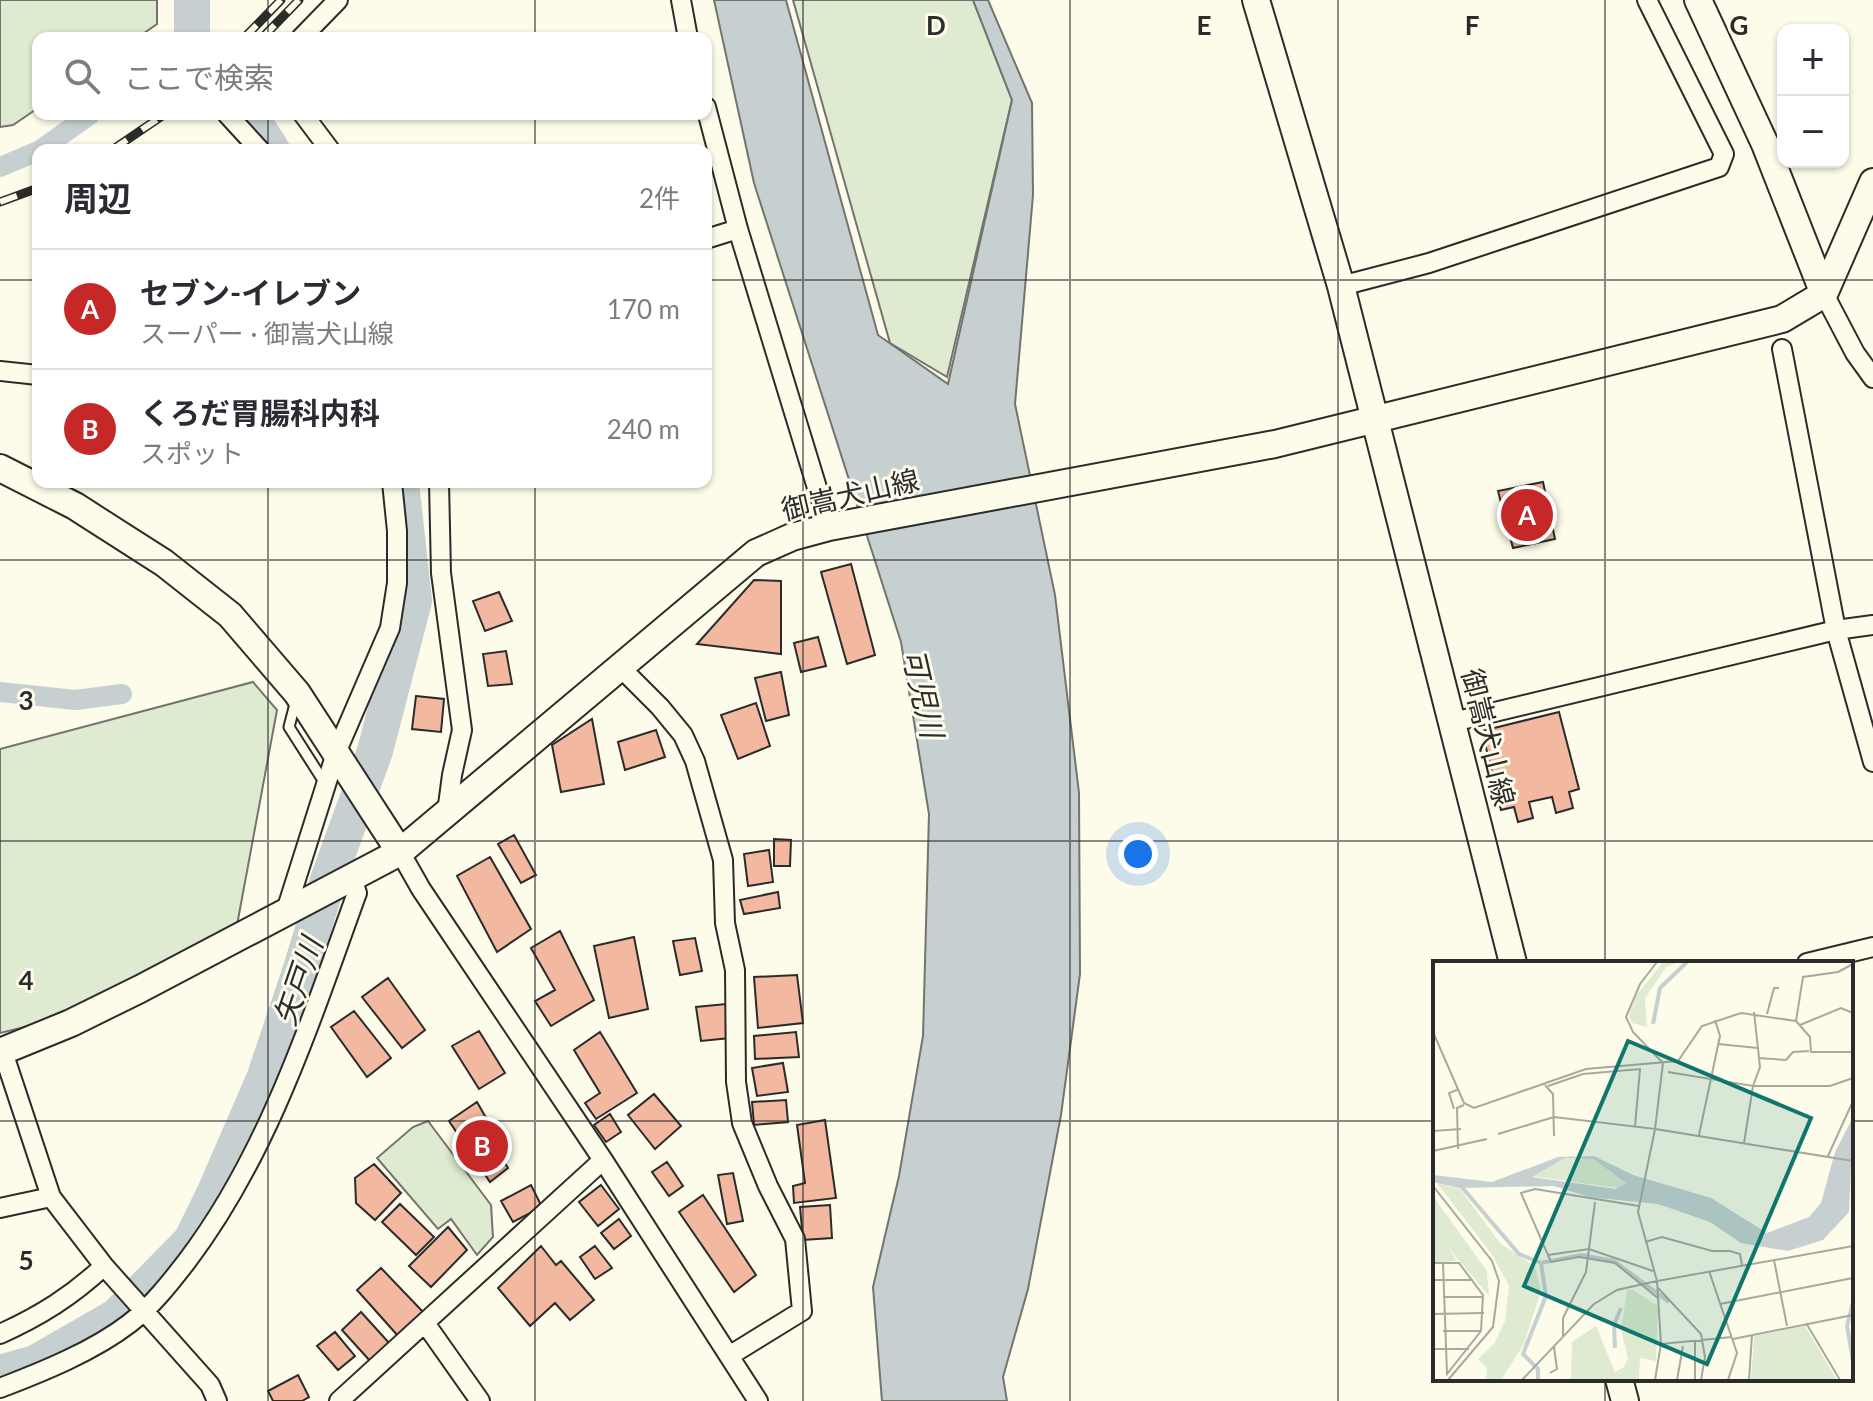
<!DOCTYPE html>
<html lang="ja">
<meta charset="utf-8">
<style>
body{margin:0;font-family:Lato,"Noto Sans JP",sans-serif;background:#f7f7f7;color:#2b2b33}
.controls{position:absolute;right:24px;top:24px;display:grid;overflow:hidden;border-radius:16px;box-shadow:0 2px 6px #0004}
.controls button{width:72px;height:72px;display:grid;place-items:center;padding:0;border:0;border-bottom:2px solid #e1e1e2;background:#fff;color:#2b2b33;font:40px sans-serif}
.you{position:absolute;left:1138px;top:854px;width:28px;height:28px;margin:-20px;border:6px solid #fff;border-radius:50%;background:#1a73e8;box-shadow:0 0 0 12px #1a73e833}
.badge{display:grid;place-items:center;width:52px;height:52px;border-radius:50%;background:#c62828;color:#fff;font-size:26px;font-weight:700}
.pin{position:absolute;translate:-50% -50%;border:4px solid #fff;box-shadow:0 2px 8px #0006}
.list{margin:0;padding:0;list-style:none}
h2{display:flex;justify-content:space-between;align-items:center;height:104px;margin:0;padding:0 32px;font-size:34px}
h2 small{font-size:26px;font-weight:400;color:#7c7c81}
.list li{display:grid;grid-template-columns:52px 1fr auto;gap:24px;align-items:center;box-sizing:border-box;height:120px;padding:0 32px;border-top:2px solid #e1e1e2}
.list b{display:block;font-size:30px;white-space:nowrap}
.list p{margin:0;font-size:26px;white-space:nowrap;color:#7c7c81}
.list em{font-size:26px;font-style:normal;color:#7c7c81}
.icon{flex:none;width:44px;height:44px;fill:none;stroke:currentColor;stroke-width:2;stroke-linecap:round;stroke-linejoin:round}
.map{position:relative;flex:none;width:1873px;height:1401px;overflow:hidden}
.search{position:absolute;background:#fff;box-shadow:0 2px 6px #0004;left:32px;top:32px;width:680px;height:88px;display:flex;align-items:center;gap:20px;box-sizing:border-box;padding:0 28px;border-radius:16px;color:#7c7c81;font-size:30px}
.panel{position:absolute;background:#fff;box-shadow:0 2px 6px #0004;left:32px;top:144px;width:680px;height:344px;border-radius:16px}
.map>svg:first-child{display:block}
.green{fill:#deebd1;stroke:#74746e;stroke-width:2}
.water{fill:#c7d0d0;stroke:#74746e;stroke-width:2}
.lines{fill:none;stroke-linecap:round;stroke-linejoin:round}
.canal{stroke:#c7d0d0;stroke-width:20}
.river{stroke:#c7d0d0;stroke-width:36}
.building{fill:#f2b8a0;stroke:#2b2b2b;stroke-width:2}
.lane-casing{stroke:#2b2b2b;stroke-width:13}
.street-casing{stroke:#2b2b2b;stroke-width:22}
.secondary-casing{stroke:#2b2b2b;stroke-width:30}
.lane{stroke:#fdfbea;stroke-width:9}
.street{stroke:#fdfbea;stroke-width:18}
.secondary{stroke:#fdfbea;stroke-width:26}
.rail-casing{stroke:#2b2b2b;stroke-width:9}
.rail{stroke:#fdfbea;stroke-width:6;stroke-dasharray:18;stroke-linecap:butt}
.grid{fill:none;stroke:#2b2b2b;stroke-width:2;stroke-opacity:0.55}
.labels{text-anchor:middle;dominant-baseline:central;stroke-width:6;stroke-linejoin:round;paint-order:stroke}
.street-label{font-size:28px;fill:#2b2b2b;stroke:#fdfbea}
.water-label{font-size:30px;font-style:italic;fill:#2b2b2b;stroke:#fdfbea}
.inset-river{fill:none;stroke:#c7d0d0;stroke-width:4}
.inset-road{fill:none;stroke:#a9a89e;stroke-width:2}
.view{fill:#0f766e;fill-opacity:0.15;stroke:#0f766e;stroke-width:4}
.inset-edge{fill:none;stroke:#2b2b2b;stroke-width:4}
.grid-label{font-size:26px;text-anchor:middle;font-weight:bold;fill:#2b2b2b;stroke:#fdfbea;stroke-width:6;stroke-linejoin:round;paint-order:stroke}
</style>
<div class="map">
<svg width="1873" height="1401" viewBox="0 0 1873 1401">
<rect width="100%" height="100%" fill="#fdfbea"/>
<path class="green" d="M0,0H157V24L137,38H38V108L13,125L0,127Z
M793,0H973L1012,100L947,377L890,343Z
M253,682L277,710L237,925L45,1022L0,1033V749Z
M428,1121L491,1205L493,1237L477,1255L451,1219L438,1229L377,1158L413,1127Z"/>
<path class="water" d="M714,0H786L878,335L948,384L1012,100L973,0H988L1032,103L1033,195L1015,404L1055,595L1079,793L1080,974L1061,1115L1028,1289L1003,1377L1007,1401H882L873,1287L899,1176L923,1036L929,814L901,642L754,183Z"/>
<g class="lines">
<path class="canal" d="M40,150L91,114
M0,167L38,151
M0,692L75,700L122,694"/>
<path class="river" d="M192,38V0
M249,114L272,150
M0,1373L35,1363L117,1316L191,1241L215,1192L264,1079L301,969L328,880L375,751L414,601L401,482"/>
</g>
<path class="building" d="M1543,482L1555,539L1513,548L1498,491Z
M851,564L875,655L847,664L821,572Z
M754,580L781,581V654L697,644Z
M499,592L512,621L485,631L473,601Z
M818,637L826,666L801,672L794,643Z
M506,651L512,684L488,686L483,654Z
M781,672L789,715L766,721L755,678Z
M416,696L444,699L441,732L412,729Z
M756,703L770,746L738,759L721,715Z
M1559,712L1579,789L1569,792L1573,808L1556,813L1552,797L1529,802L1533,818L1518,822L1514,807L1501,810L1482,731Z
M592,719L604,784L561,792L552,745Z
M656,730L665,757L625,770L618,742Z
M514,835L536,875L521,883L498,844Z
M774,839L791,840L790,866H774Z
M769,850L773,882L748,886L744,854Z
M490,857L531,929L497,952L457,876Z
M778,892L780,908L744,914L740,900Z
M560,931L594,1000L551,1026L535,1001L555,990L531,948Z
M634,937L648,1009L609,1018L594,946Z
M695,938L702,971L680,975L673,941Z
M797,975L803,1023L758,1028L754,977Z
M388,978L425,1030L402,1048L362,997Z
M726,1004L730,1038L701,1041L696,1007Z
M354,1011L391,1058L367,1077L331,1027Z
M479,1031L505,1073L479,1089L452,1046Z
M600,1032L637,1093L596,1119L585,1103L600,1093L574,1050Z
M796,1032L799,1057L755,1059L754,1036Z
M783,1063L788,1092L757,1096L752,1068Z
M654,1094L681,1126L655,1149L628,1115Z
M786,1100L788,1122L754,1125L752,1102Z
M477,1102L485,1116L499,1126L501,1142L497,1150L508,1168L490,1182L449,1121Z
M610,1114L621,1132L606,1142L594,1125Z
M825,1120L836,1198L794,1203L793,1186L805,1183L797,1125Z
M667,1162L683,1186L669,1196L652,1172Z
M374,1164L401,1193L375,1220L356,1203L355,1178Z
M733,1173L743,1221L727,1224L718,1175Z
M531,1185L542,1207L513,1222L501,1201Z
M601,1185L619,1209L598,1226L579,1202Z
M703,1195L756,1275L734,1292L679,1212Z
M400,1204L434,1237L416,1255L382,1222Z
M830,1205L832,1238L803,1240L800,1207Z
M619,1219L631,1236L614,1249L601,1233Z
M448,1227L467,1250L431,1287L409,1266Z
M541,1246L556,1265L561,1261L594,1300L570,1320L555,1303L530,1326L498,1288Z
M595,1246L612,1268L595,1279L580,1257Z
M381,1268L425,1314L399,1337L357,1290Z
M361,1312L390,1344L371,1362L342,1330Z
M335,1332L355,1356L338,1370L317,1346Z
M298,1375L309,1397L302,1401H273L268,1391Z"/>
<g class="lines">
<defs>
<path id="lane" d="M296,700L289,727L326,785"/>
<path id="street" d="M681,0L688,38
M301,38L338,0
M706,107L738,229L829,527
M227,114L260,150
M303,114L330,150
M706,239L738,229
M1341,286L1429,263L1719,167L1724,154L1647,0
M1824,294L1855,353L1873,378
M1782,349L1836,630L1873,762
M0,371L38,375
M439,482L441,573L462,730L452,775L447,813
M620,667L660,707L683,735L695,761L723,860L725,923L735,970L736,1082L742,1123L768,1186L795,1239L802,1311L729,1356
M1453,722L1836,630L1873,625
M400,852L421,889L603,1160L758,1401
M285,914L336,753L390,628L397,583V531L392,482
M1807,963L1873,947
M3,1052L51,1197L104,1266L210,1385L217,1401
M0,1208L51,1197
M425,1323L480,1401
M0,1334C40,1316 72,1296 104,1266
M0,1388C42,1372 94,1351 130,1323C152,1306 170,1283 187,1261C269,1153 311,1019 357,893L352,878
M339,1401L603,1160"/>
<path id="secondary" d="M1256,0L1341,286L1513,963
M1698,0L1765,144L1824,294
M0,468L75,506L164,563L230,615L297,693L400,852
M0,1052L71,1023L140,989L400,852L756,553L792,537L829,527L1275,444L1782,319L1824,294L1873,182
M1619,1379L1625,1401"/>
</defs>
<use href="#lane" class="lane-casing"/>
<use href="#street" class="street-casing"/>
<use href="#secondary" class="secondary-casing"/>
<use href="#lane" class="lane"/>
<use href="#street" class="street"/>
<use href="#secondary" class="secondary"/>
<defs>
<path id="rail" d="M244,38L281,0
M262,38L299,0
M112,150L165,114
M0,202L38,188"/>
</defs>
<use href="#rail" class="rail-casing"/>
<use href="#rail" class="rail"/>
</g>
<path class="grid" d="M268,0V38M535,0V38M803,0V1401M1070,0V1401M1338,0V1401M1605,0V963M268,114V150M535,114V150M0,280H38M706,280H1873M268,482V1401M535,482V1401M0,560H1873M0,841H1873M0,1121H1435M1851,1121H1873M1605,1379V1401"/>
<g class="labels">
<g class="street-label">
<text transform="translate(850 494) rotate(-13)">御嵩犬山線</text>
<text transform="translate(1489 737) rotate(76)">御嵩犬山線</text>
</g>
<g class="water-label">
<text transform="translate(924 693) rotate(77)">可児川</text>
<text transform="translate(297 981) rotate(-71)">矢戸川</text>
</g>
</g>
<g transform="translate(1433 961)">
<rect width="420" height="420" fill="#fdfbea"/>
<path d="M230,1H246L233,6L212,37L214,66L199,62L196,55L203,35ZM132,197L160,198L193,222L185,227L98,215ZM4,222L27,228L67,282L102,306L108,330L91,383L68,419H53L54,407L45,398L61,383L72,360L76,325L60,295ZM0,235L54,310L56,335L14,285L24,300L0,302ZM199,328L225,345L223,400L207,397L206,419H138L139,381L163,365L182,411L191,406L195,397L188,369L194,329ZM372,365L404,419H318L321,375Z" fill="#deebd1"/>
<path d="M420,156L416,251L390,279L355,290L308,282L277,261L225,243L156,236L121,225L26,227L0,221V214L59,221L125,196L161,195L200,214L278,237L334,272L376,256L388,242L402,191ZM132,197L160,198L193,222L183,228L99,216Z" fill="#c7d0d0" fill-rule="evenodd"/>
<path class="inset-river" d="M220,63L227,27L254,1M27,224L86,293L108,302L148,294L181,300L236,341M420,341L414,365L420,400M182,387L181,364L188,347M105,419V408L90,393L113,335L108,302"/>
<path class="inset-road" d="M334,53L341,27H346M363,60L377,76L378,91H420M367,64L408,47L420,52M0,71L31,142L41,147L153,108L245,100L269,65L308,52L363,60L370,16L405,11L420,3M285,83L325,87M326,97L353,99L360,91L376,90M235,111L320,125L327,106L321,51M112,124L120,133L121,175M115,125L150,113L207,108L202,165M21,148L16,132L26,128M0,170L28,168M65,173L121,156L222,168L230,102L200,71L193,56L207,23L224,1M266,174L287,75L282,59M311,182L320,125H397L420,117M25,188L24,147L31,144M0,190L54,178M395,195L420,140M0,225L59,300L66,320L60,366L15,419M206,245L102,228L88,232L118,301L146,296L182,302L226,338M212,281L229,276L279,290H297L307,293L309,304M115,294L156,288L220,310M341,299L354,365M0,302H26L50,334L48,370L14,413L10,302M276,310L304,392L295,419M0,319H40M225,327L268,373L272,396L268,419M10,336H50M287,343L420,317M0,353L51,352M373,362L407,419M10,370H48M130,375V357L153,311L162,241M300,378L420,354M228,383L299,376M0,388H36M117,412L124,408L121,386M89,419L161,343L184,329L224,320L205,251L222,168L420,200M222,419L228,383L224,320L420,285M244,419L250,385M262,419V381M316,419L319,374"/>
<path class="view" d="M195,80L378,157L274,403L91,325Z"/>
<rect width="420" height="420" class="inset-edge"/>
</g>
<g class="grid-label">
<text x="936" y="35">D</text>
<text x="1204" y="35">E</text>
<text x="1472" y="35">F</text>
<text x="1739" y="35">G</text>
<text x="26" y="710">3</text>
<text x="26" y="990">4</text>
<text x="26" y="1270">5</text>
</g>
</svg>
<div class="controls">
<button>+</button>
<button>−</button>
</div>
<div class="you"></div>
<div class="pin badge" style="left:1527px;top:515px">A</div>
<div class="pin badge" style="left:482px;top:1146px">B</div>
<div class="search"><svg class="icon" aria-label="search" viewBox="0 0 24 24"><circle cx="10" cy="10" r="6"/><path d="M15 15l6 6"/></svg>ここで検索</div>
<section class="panel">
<h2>周辺<small>2件</small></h2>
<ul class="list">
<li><span class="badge">A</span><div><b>セブン-イレブン</b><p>スーパー · 御嵩犬山線</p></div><em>170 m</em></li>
<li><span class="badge">B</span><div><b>くろだ胃腸科内科</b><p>スポット</p></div><em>240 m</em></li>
</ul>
</section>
</div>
